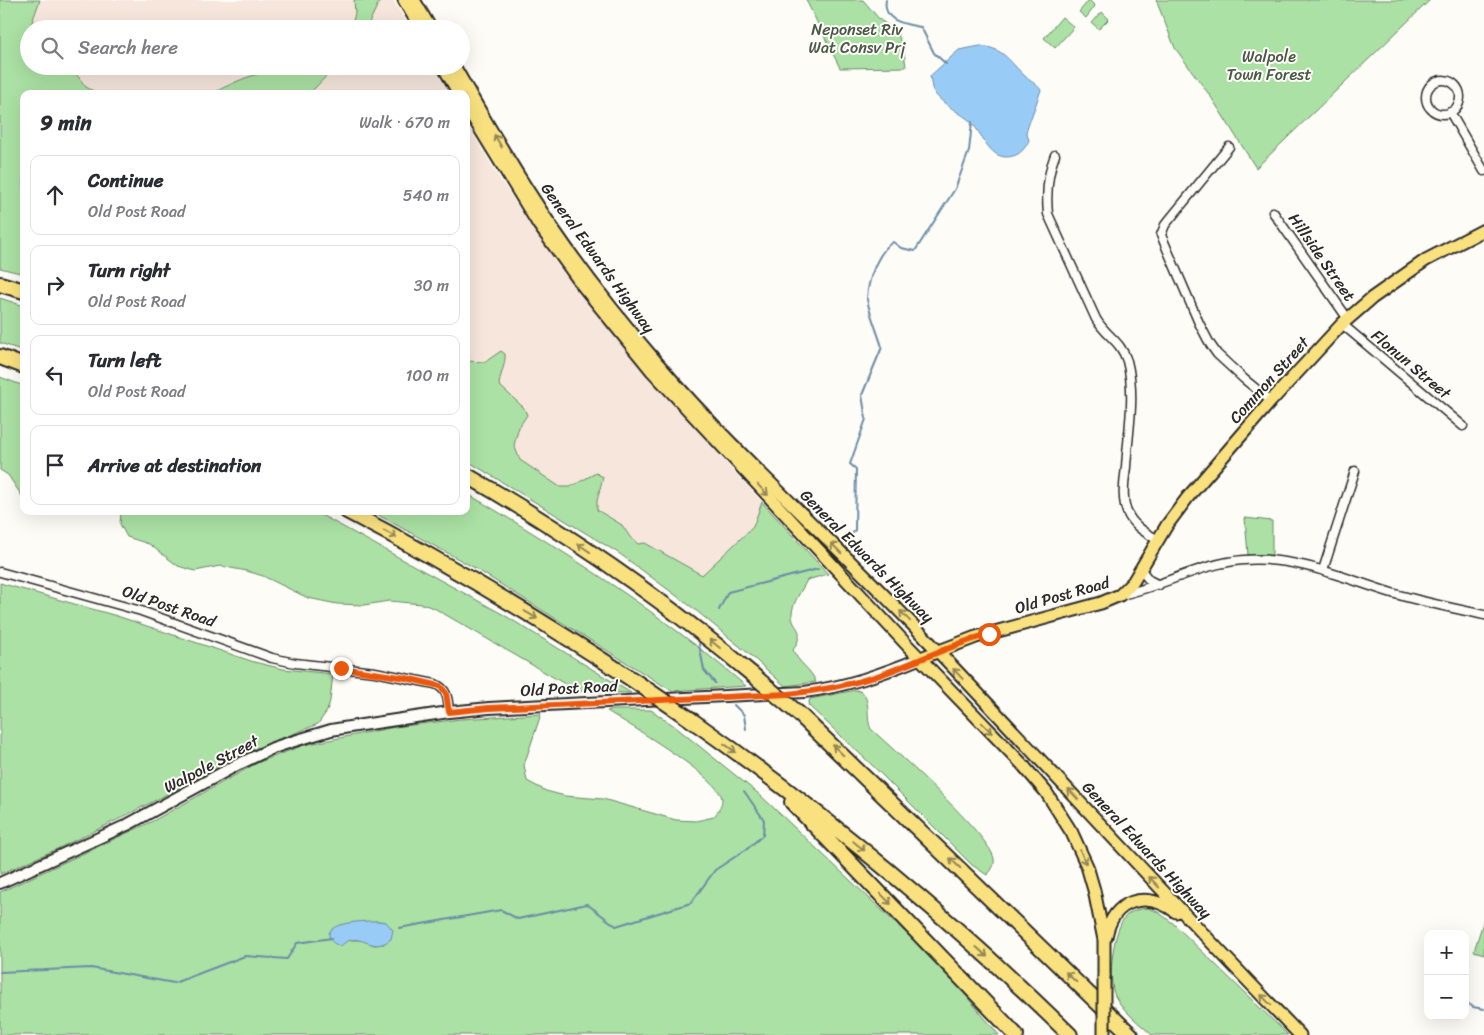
<!DOCTYPE html>
<meta charset="utf-8">
<style>
body{margin:0;font-family:Sriracha,sans-serif;background:#f7f7f7;color:#2b2b33}
.controls{position:absolute;right:15px;bottom:15px;display:grid;overflow:hidden;border-radius:10px;box-shadow:0 5px 20px #0002}
.controls button{width:45px;height:45px;display:grid;place-items:center;padding:0;border:0;border-bottom:1px solid #e1e1e2;background:#fff;color:#2b2b33;font:25px sans-serif}
.stop{position:absolute;width:15px;height:15px;margin:-11px;border:4px solid #ea580c;border-radius:50%;background:#fff}
.stop.end{background:#ea580c;border-color:#fff;box-shadow:0 1px 5px #0008}
.list{margin:0;padding:0;list-style:none}
h2{display:flex;justify-content:space-between;align-items:center;height:65px;margin:0;padding:0 20px;font-size:21px}
h2 small{font-size:16px;font-weight:400;color:#7c7c81}
.list li{display:grid;grid-template-columns:32px 1fr auto;gap:15px;align-items:center;box-sizing:border-box;height:80px;margin:0 10px 10px;padding:0 10px;border:1px solid #e1e1e2;border-radius:10px}
.list b{display:block;font-size:19px;white-space:nowrap}
.list p{margin:0;font-size:16px;white-space:nowrap;color:#7c7c81}
.list em{font-size:16px;font-style:normal;color:#7c7c81}
.icon{flex:none;width:28px;height:28px;fill:none;stroke:currentColor;stroke-width:2;stroke-linecap:round;stroke-linejoin:round}
.map{position:relative;flex:none;width:1484px;height:1035px;overflow:hidden}
.search{position:absolute;background:#fff;box-shadow:0 5px 20px #0002;left:20px;top:20px;width:450px;height:55px;display:flex;align-items:center;gap:12px;box-sizing:border-box;padding:0 18px;border-radius:28px;color:#7c7c81;font-size:19px}
.panel{position:absolute;background:#fff;box-shadow:0 5px 20px #0002;left:20px;top:90px;width:450px;height:425px;border-radius:10px}
.map>svg:first-child{display:block}
.built{fill:#f6e6db}
.green{fill:#abe1a4;stroke:#6b8668;fill-rule:evenodd}
.water{fill:#98ccf6;stroke:#6c8ca5}
.lines{fill:none;stroke-linecap:round;stroke-linejoin:round}
.stream{stroke:#6c8ca5;stroke-width:2}
.street-casing{stroke:#2b2b2b;stroke-width:11}
.secondary-casing{stroke:#2b2b2b;stroke-width:14}
.primary-casing{stroke:#2b2b2b;stroke-width:15}
.highway-casing{stroke:#2b2b2b;stroke-width:18}
.street{stroke:#fdfcf7;stroke-width:8}
.secondary{stroke:#fdfcf7;stroke-width:10}
.primary{stroke:#fae180;stroke-width:11}
.highway{stroke:#fae180;stroke-width:14}
.primary-bridge-casing{stroke:#2b2b2b;stroke-width:15;stroke-linecap:butt}
.highway-bridge-casing{stroke:#2b2b2b;stroke-width:18;stroke-linecap:butt}
.primary-bridge{stroke:#fae180;stroke-width:11}
.highway-bridge{stroke:#fae180;stroke-width:14}
.oneway{stroke:#928656}
.route{stroke:#ea580c;stroke-width:6}
.labels{text-anchor:middle;dominant-baseline:central;stroke-width:4;stroke-linejoin:round;paint-order:stroke}
.park-label{font-size:16px;fill:#4b5849;stroke:#fdfcf7}
.street-label{font-size:16px;fill:#2b2b2b;stroke:#fdfcf7}
</style>
<div class="map">
<svg width="1484" height="1035" viewBox="0 0 1484 1035">
<rect width="100%" height="100%" fill="#fdfcf7"/>
<filter id="ink" filterUnits="userSpaceOnUse"><feTurbulence type="fractalNoise" baseFrequency=".02" numOctaves="2"/><feDisplacementMap in="SourceGraphic" scale="10" xChannelSelector="R" yChannelSelector="G"/><feConvolveMatrix kernelMatrix="1 2 1 2 8 2 1 2 1" color-interpolation-filters="sRGB"/></filter>
<g filter="url(#ink)">
<path class="built" d="M40,0H354L355,13L351,29H30Z
M380,0H393L410,29H366Z
M70,66H294L279,68L230,83L212,94L97,93L86,87Z
M336,66H433L450,94H309Z
M466,122L499,178L559,267L643,372L762,502L753,527L702,575L645,543L638,544L634,541L622,525L597,510V501L581,480L570,487H560L520,460L514,445L519,427L527,415L524,408L499,385L500,373L506,361L493,356L485,362L466,361Z"/>
<path class="green" d="M0,0H40L28,33L29,66H70L86,87L97,93L133,94H24V274L0,268Z
M354,0H380L366,29H351L355,13Z
M806,0H863L880,20L897,31L904,52L906,67L840,68Z
M1089,0L1095,6L1086,18L1079,12Z
M1156,0H1430L1256,168L1211,97L1175,48Z
M1102,12L1109,19L1099,29L1092,23Z
M1062,17L1074,27L1055,48L1044,38Z
M294,66H336L309,94H212C237,79 265,70 294,66Z
M0,298L24,306V351L0,343Z
M501,351L505,354C506,364 500,374 499,385L524,408L527,415L519,427L514,445L520,460L560,487H570L596,473L603,477L597,501V510L622,525L630,537L638,544L645,543L702,575L753,527L762,502L828,574L807,580C802,590 793,602 792,613C791,631 808,626 793,650C798,663 811,669 816,682L785,686L749,654L693,608L620,554L466,460V361L485,362Z
M0,377L24,386V499L8,475L0,470Z
M466,493C564,550 660,613 746,686L672,691L473,567L371,511H466Z
M121,511H314L504,615L631,693L577,691L434,608L422,604L389,601L364,605L337,604L308,598L263,576L247,571L220,566L195,571L178,566L149,544L127,537L120,524Z
M1245,518L1272,521V555H1248Z
M0,583L117,616L254,662L283,669L333,674L330,701L327,711L318,724L255,749L119,819L57,849L0,874Z
M856,690C873,693 865,718 871,729C893,749 991,836 994,859C995,866 991,871 987,875L972,865L874,767L808,705L810,699Z
M611,710H651L673,725L760,795L941,966L999,1035H0V892L153,821L257,763L304,745L395,727L461,719L541,714L524,765L527,781L546,791L565,796L603,799L676,820L696,821L714,817C718,811 722,806 722,799C720,778 628,724 607,711ZM378,921L386,922L384,944L374,945L362,940H348L352,923Z
M1148,908L1158,912L1174,924L1288,1035H1152C1140,1024 1123,1011 1115,996C1107,980 1113,927 1127,915C1133,910 1140,909 1148,908Z
M1484,919V954L1474,951Z"/>
<path class="water" d="M980,46C1005,48 1009,62 1026,77C1032,83 1035,82 1041,90L1026,132L1029,140C1026,147 1021,154 1013,156C989,163 983,132 969,120C959,112 936,101 932,88C931,84 931,80 930,76L959,50Z
M378,921L386,922L393,930L391,939C373,954 363,934 348,941C345,942 343,944 341,946C336,945 330,942 329,936C327,921 368,921 378,921Z"/>
<g class="lines">
<path class="stream" d="M886,0C882,22 906,24 921,27L934,53L946,64
M846,543L855,530L856,469L850,464L866,419L862,395L882,347C879,336 867,307 867,298C868,280 878,251 893,242L901,248L915,251L955,189L969,151L972,122
M719,610L728,592L818,569
M699,644L704,670L715,683
M734,705L744,715L746,729
M399,928L501,910L518,919L587,904L616,926L691,903L715,870L747,849L763,835L764,820L744,791
M0,972L91,968L174,983L245,956L287,959L297,943L332,938
M1465,1001L1473,1007L1484,1009"/>
<defs>
<path id="street" d="M1426 97a17 17 0 1 1 34 0a17 17 0 1 1-34 0Z
M1450,112L1484,171
M1229,147L1165,225L1161,235L1199,323L1210,344L1217,354L1244,379L1271,401
M1055,155C1047,175 1046,193 1048,214L1096,319C1106,336 1121,341 1127,361C1136,395 1128,433 1126,467C1124,483 1121,502 1129,516C1135,527 1148,534 1158,540
M1273,212L1348,319
M1342,324L1463,426
M1141,570L1149,580L1159,585
M1323,570L1355,471
M0,572L141,611L272,658L295,663L375,672L435,684C448,689 448,700 449,712
M1120,595C1162,587 1201,563 1244,560C1295,556 1344,578 1392,593C1422,602 1453,608 1484,615"/>
<path id="secondary" d="M0,883L127,825L235,766L273,748L291,742L331,730L362,725L449,712L489,708L804,692C845,687 882,674 921,658"/>
<path id="primary" d="M404,0L421,29
M414,0L431,29
M443,66L459,94
M454,66C480,111 505,156 534,200C571,258 614,313 659,365C738,457 829,537 913,625C1043,761 1169,900 1300,1035
M466,106L539,225L583,286L652,371L908,646L1022,764L1046,792L1072,833L1087,866L1094,890L1104,940V976
M921,658L976,637L1101,603L1120,595L1133,582L1167,525L1188,497L1271,401L1342,324L1372,298L1426,260L1484,230
M1106,937C1113,899 1146,890 1176,912"/>
<path id="highway" d="M0,284L24,291
M0,357L24,366
M466,475C568,533 664,600 753,675
M347,511C445,562 540,619 633,680
M799,714L1131,1035
M690,719C825,814 952,919 1070,1035
M792,802L1016,1035"/>
</defs>
<use href="#street" class="street-casing"/>
<use href="#secondary" class="secondary-casing"/>
<use href="#primary" class="primary-casing"/>
<use href="#highway" class="highway-casing"/>
<use href="#street" class="street"/>
<use href="#secondary" class="secondary"/>
<use href="#primary" class="primary"/>
<use href="#highway" class="highway"/>
<defs>
<path id="primary-bridge" d="M1104,1035V976"/>
<path id="highway-bridge" d="M753,675L799,714
M633,680L690,719"/>
</defs>
<use href="#primary-bridge" class="primary-bridge-casing"/>
<use href="#highway-bridge" class="highway-bridge-casing"/>
<use href="#primary-bridge" class="primary-bridge"/>
<use href="#highway-bridge" class="highway-bridge"/>
</g>
<defs><path id="oneway-shaft" d="M-6 0H5M1.5-3L5.5 0L1.5 3" fill="none" stroke-width="1.6" stroke-linecap="round" stroke-linejoin="round" transform="scale(1.25)"/></defs>
<g class="oneway">
<use href="#oneway-shaft" transform="translate(498 141) rotate(-120)"/>
<use href="#oneway-shaft" transform="translate(763 490) rotate(46)"/>
<use href="#oneway-shaft" transform="translate(390 534) rotate(28)"/>
<use href="#oneway-shaft" transform="translate(584 548) rotate(-146)"/>
<use href="#oneway-shaft" transform="translate(836 548) rotate(-135)"/>
<use href="#oneway-shaft" transform="translate(531 615) rotate(31)"/>
<use href="#oneway-shaft" transform="translate(905 616) rotate(-134)"/>
<use href="#oneway-shaft" transform="translate(715 644) rotate(-141)"/>
<use href="#oneway-shaft" transform="translate(958 674) rotate(-133)"/>
<use href="#oneway-shaft" transform="translate(987 728) rotate(46)"/>
<use href="#oneway-shaft" transform="translate(730 748) rotate(36)"/>
<use href="#oneway-shaft" transform="translate(838 750) rotate(-136)"/>
<use href="#oneway-shaft" transform="translate(1073 794) rotate(-133)"/>
<use href="#oneway-shaft" transform="translate(859 846) rotate(39)"/>
<use href="#oneway-shaft" transform="translate(1083 857) rotate(67)"/>
<use href="#oneway-shaft" transform="translate(955 863) rotate(-136)"/>
<use href="#oneway-shaft" transform="translate(1154 882) rotate(-133)"/>
<use href="#oneway-shaft" transform="translate(886 899) rotate(46)"/>
<use href="#oneway-shaft" transform="translate(982 952) rotate(42)"/>
<use href="#oneway-shaft" transform="translate(1071 977) rotate(-136)"/>
<use href="#oneway-shaft" transform="translate(1266 1000) rotate(-134)"/>
</g>
</g>
<g class="lines" filter="url(#ink)">
<path class="route" d="M341,668L406,678L440,686L446,693L449,712L489,708L788,694C817,691 846,686 874,677C913,664 950,645 989,634"/>
</g>
<g class="labels">
<g class="park-label">
<text x="857" y="29">Neponset Riv<tspan x="857" dy="18">Wat Consv Prj</tspan></text>
<text x="1269" y="56">Walpole<tspan x="1269" dy="18">Town Forest</tspan></text>
</g>
<g class="street-label">
<text transform="translate(1322 257) rotate(55)">Hillside Street</text>
<text transform="translate(598 258) rotate(54)">General Edwards Highway</text>
<text transform="translate(1411 364) rotate(40)">Flonun Street</text>
<text transform="translate(1269 380) rotate(-48)">Common Street</text>
<text transform="translate(867 556) rotate(45)">General Edwards Highway</text>
<text transform="translate(1062 595) rotate(-16)">Old Post Road</text>
<text transform="translate(169 606) rotate(19)">Old Post Road</text>
<text transform="translate(569 688) rotate(-3)">Old Post Road</text>
<text transform="translate(211 764) rotate(-28)">Walpole Street</text>
<text transform="translate(1147 850) rotate(47)">General Edwards Highway</text>
</g>
</g>
</svg>
<div class="controls">
<button>+</button>
<button>−</button>
</div>
<div class="stop" style="left:989px;top:634px"></div>
<div class="stop end" style="left:341px;top:668px"></div>
<div class="search"><svg class="icon" aria-label="search" viewBox="0 0 24 24"><circle cx="10" cy="10" r="6"/><path d="M15 15l6 6"/></svg>Search here</div>
<section class="panel">
<h2>9 min<small>Walk · 670 m</small></h2>
<ul class="list">
<li><svg class="icon" aria-label="ahead" viewBox="0 0 24 24"><path d="M12 20V5M6 11l6-6 6 6"/></svg><div><b>Continue</b><p>Old Post Road</p></div><em>540 m</em></li>
<li><svg class="icon" aria-label="right" viewBox="0 0 24 24"><path d="M7 20v-9h11M14 6l5 5-5 5"/></svg><div><b>Turn right</b><p>Old Post Road</p></div><em>30 m</em></li>
<li><svg class="icon" aria-label="left" viewBox="0 0 24 24"><path d="M17 20v-9H6M10 6l-5 5 5 5"/></svg><div><b>Turn left</b><p>Old Post Road</p></div><em>100 m</em></li>
<li><svg class="icon" aria-label="arrive" viewBox="0 0 24 24"><path d="M6 21V4h12l-3 4 3 4H6"/></svg><div><b>Arrive at destination</b></div></li>
</ul>
</section>
</div>
